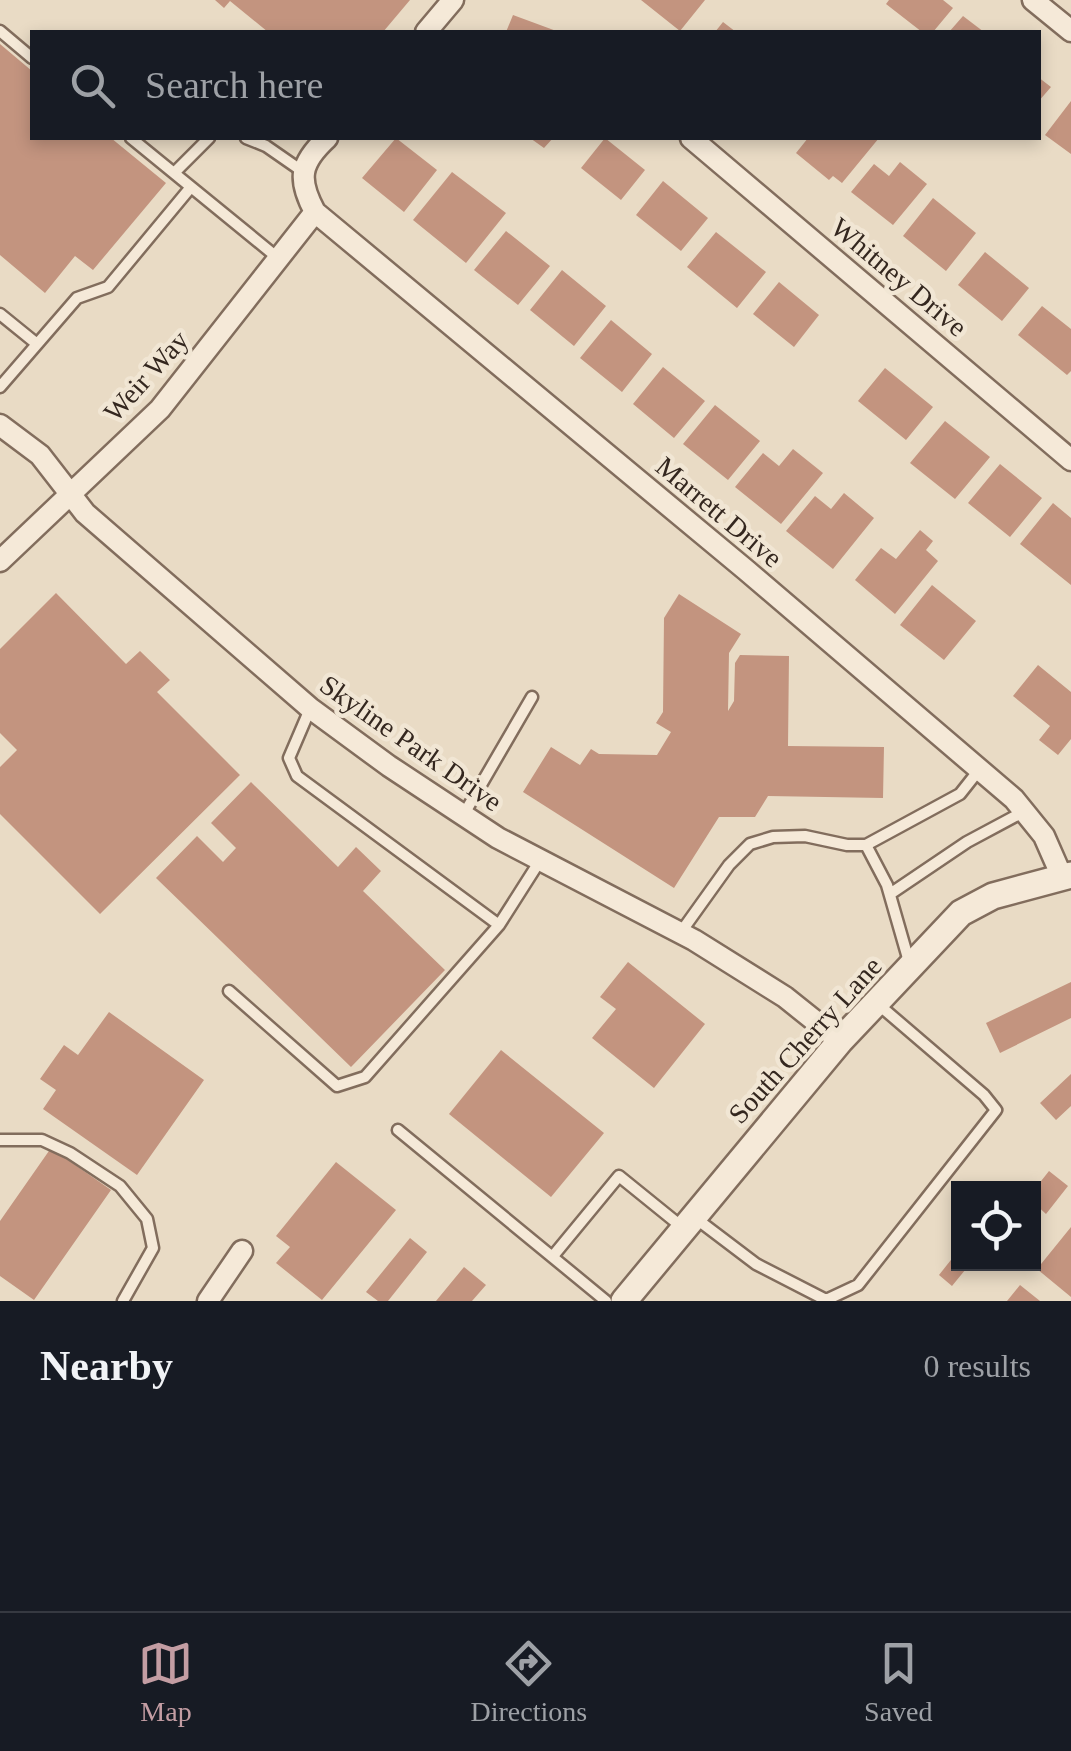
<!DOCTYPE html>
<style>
body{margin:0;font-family:"Times New Roman",serif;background:#242831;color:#f1f3f6}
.controls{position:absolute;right:30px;bottom:30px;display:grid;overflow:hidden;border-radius:0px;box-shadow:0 5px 15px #0003}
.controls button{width:90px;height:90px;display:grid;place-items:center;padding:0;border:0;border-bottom:2px solid #363941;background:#171b24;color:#f1f3f6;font:50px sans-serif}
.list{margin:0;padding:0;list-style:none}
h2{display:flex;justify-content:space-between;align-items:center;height:130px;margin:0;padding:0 40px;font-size:42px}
h2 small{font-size:32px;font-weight:400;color:#9ea1a6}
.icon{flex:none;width:55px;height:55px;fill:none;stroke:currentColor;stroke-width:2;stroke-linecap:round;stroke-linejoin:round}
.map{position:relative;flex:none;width:1071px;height:1301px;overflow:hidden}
.search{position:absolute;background:#171b24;box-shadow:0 5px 15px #0003;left:30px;right:30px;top:30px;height:110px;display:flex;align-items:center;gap:25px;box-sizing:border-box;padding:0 35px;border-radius:0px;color:#9ea1a6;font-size:38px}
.sheet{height:310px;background:#171b24}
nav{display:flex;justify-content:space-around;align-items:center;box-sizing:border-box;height:140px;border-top:2px solid #363941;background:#171b24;font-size:28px;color:#9ea1a6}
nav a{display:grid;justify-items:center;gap:5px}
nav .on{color:#c39da3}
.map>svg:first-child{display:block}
.building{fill:#c3947f}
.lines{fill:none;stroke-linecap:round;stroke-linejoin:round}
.service-casing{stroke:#826d5d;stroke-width:15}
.minor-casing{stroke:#826d5d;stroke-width:25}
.tertiary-casing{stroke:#826d5d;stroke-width:30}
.service{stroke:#f5e9d8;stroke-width:10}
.minor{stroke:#f5e9d8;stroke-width:20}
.tertiary{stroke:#f5e9d8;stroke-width:25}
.labels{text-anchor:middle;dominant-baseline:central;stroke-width:9;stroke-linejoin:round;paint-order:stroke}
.street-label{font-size:28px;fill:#34271f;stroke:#f1e6d4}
</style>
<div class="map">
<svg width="1071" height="1301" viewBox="0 0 1071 1301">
<rect width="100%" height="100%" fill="#e9dbc5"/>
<path class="building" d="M215,0H410L383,32H268L230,1L224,8Z
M641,0H705L680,31Z
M889,0H943L953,8L933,32H922L886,4Z
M513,15L559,32H506Z
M963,16L984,32H949Z
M723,22L736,32H715Z
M0,44L32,71V138H111L166,183L93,270L75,256L45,293L0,255Z
M1038,77L1051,87L1038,102Z
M1071,101V154L1045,135Z
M396,138L437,170L404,212L362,178Z
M530,138H553L544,148Z
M605,138L645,170L621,200L581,168Z
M808,138H879L842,183L833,176L829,180L796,153Z
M900,162L927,184L893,225L851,192L874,164L889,176Z
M452,172L506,213L466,263L413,220Z
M663,181L708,218L681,251L636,215Z
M933,198L976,233L946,271L903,236Z
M506,231L550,266L518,305L474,270Z
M716,232L766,272L737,308L687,267Z
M985,252L1029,288L1002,321L958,285Z
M562,270L606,306L574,346L530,310Z
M779,282L819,315L794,347L753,314Z
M1042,306L1071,329V371L1067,375L1018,335Z
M611,320L652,354L622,392L580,358Z
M663,367L705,401L674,438L633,404Z
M885,368L933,407L906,440L858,401Z
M715,405L760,441L728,480L683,444Z
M945,421L990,457L955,499L910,463Z
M793,449L823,473L781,524L735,487L763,453L779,466Z
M1000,464L1042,498L1010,537L968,503Z
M844,493L874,518L833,569L786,531L815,496L831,509Z
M1053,503L1071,518V585L1020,544Z
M920,530L933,541L926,550L938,561L895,614L855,580L881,548L896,559Z
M932,585L976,621L944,660L900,625Z
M56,593L126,664L140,651L170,680L157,692L240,775L100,914L0,814V767L17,750L0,733V649Z
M679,594L741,634L729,653L728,711L734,701L735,663L740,655L789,656L788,746L884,747L883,798L768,796L755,817H719L674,888L523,792L551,747L580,765L591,749L599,754L657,755L671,732L656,723L663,712L664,618Z
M1038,665L1071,692V739L1058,755L1039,740L1050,726L1013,696Z
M251,782L338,867L356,847L381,871L363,891L445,970L351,1067L156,878L197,836L223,862L236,848L211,823Z
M628,962L705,1024L654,1088L592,1038L616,1009L600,997Z
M1071,982V1018L1000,1053L986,1023Z
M109,1012L204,1080L137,1175L43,1109L56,1090L40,1079L64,1045L78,1055Z
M501,1050L604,1133L551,1197L449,1114Z
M1071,1074V1106L1056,1120L1040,1103Z
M51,1148L111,1190L34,1300L0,1276V1221Z
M336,1162L396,1210L322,1300L276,1263L290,1247L276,1236Z
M1049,1171L1068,1186L1046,1214L1034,1203V1190Z
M1071,1227V1297L1037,1269Z
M410,1238L427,1252L388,1301H378L366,1292Z
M958,1251V1264H970L952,1286L939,1275Z
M464,1267L486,1285L472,1301H436Z
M1020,1285L1040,1301H1007Z"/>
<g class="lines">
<defs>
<path id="service" d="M0,31L32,58
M131,138L278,258
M246,138L266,146L302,171
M174,173L209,138
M0,314L37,344
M0,387L77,298L108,287L191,187
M310,709L289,758L297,776L499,925
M464,814L532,697
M866,845L887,885L910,965
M890,894L967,842L1023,812
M681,932L729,865L750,844L773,837L805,836L847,845H866L960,794L979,770
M229,991L337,1086L365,1077L499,925L541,859
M398,1130L606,1301
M0,1140H42L70,1153L120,1186L147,1219L153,1248L123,1301
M694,1217L756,1264L826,1300L858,1285L996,1110L984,1095L879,1005
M553,1256L619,1176L682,1227"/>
<path id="minor" d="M1033,0L1071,31
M426,32L453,0
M327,138C300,163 297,179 315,212L746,570L1014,799L1044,836L1062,877
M691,138L1071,460
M0,425L40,455L85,513L310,708L389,766L498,838L694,940L785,997L840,1041
M0,561L160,409L315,212
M208,1301L242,1251"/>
<path id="tertiary" d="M624,1301L840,1041L961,913L993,896L1071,875"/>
</defs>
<use href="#service" class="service-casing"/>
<use href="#minor" class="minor-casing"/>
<use href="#tertiary" class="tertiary-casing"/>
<use href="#service" class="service"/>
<use href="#minor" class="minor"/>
<use href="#tertiary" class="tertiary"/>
</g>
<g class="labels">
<g class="street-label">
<text transform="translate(899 277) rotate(40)">Whitney Drive</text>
<text transform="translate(146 376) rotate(-48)">Weir Way</text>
<text transform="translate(719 512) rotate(40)">Marrett Drive</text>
<text transform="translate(411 743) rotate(35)">Skyline Park Drive</text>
<text transform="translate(805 1040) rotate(-48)">South Cherry Lane</text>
</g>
</g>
</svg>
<div class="controls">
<button><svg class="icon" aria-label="locate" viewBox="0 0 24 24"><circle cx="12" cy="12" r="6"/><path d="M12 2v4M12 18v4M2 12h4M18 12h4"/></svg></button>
</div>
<div class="search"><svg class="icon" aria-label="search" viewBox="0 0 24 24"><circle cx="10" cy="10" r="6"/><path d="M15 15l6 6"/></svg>Search here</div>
</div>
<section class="sheet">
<h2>Nearby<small>0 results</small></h2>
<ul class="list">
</ul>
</section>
<nav>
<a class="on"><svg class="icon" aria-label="map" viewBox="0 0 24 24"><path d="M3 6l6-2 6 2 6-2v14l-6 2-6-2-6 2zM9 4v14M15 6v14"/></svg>Map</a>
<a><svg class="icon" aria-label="directions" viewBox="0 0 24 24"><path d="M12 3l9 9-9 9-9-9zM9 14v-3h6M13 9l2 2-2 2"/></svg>Directions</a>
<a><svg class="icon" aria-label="saved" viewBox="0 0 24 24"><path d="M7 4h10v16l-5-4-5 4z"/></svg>Saved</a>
</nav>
